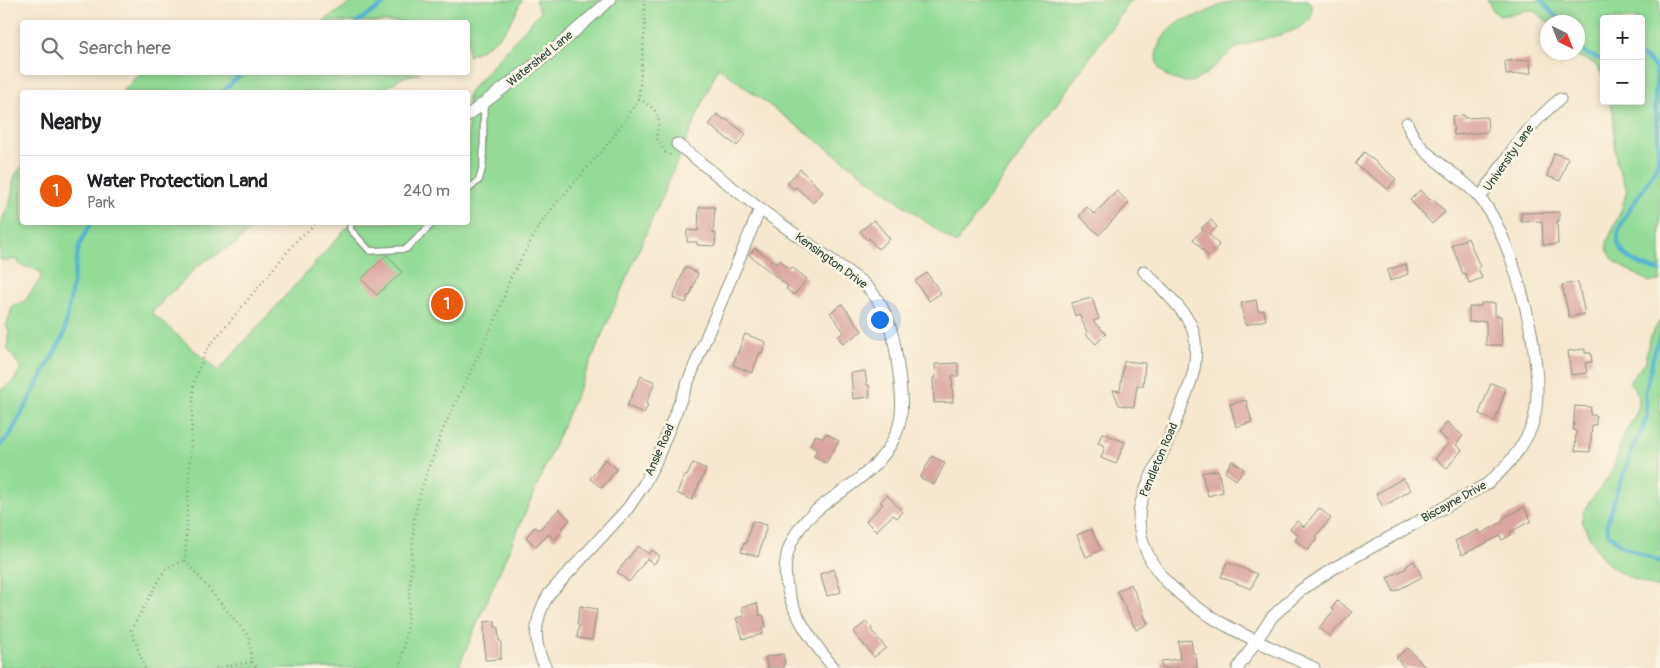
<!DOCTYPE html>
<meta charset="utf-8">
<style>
body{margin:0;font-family:Pangolin,sans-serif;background:#f2f2f2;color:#202124}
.controls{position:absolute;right:15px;top:15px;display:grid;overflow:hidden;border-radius:5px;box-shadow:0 2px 8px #0003}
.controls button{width:45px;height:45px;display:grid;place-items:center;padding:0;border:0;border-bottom:1px solid #e0e0e0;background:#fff;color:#202124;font:25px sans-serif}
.compass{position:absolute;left:1540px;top:15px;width:45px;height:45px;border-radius:50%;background:#fff;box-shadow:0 2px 8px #0003;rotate:137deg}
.you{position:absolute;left:879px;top:319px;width:18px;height:18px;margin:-12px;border:4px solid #fff;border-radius:50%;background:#1a73e8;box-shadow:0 0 0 8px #1a73e833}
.badge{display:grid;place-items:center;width:32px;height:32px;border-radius:50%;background:#ea580c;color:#fff;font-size:16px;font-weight:700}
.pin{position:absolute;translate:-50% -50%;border:2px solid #fff;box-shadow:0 1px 5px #0006}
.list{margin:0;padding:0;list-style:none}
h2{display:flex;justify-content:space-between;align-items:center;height:65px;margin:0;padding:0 20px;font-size:21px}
h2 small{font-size:16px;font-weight:400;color:#757577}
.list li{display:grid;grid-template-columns:32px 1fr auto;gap:15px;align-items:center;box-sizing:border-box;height:70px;padding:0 20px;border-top:1px solid #e0e0e0}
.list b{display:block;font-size:19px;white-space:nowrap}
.list p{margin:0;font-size:16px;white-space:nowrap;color:#757577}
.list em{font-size:16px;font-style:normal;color:#757577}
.icon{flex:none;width:28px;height:28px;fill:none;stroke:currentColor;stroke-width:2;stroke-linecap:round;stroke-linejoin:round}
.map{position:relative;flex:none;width:1660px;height:668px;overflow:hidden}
.search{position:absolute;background:#fff;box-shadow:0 2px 8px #0003;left:20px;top:20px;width:450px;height:55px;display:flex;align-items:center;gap:12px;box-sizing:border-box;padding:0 18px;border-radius:5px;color:#757577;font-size:19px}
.panel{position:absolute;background:#fff;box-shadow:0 2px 8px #0003;left:20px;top:90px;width:450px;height:135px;border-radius:5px}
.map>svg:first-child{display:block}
.green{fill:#93db96;stroke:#598c65}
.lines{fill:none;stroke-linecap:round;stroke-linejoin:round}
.stream{stroke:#55b5d3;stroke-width:4}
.building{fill:#daa69f}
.lane-casing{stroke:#8a9281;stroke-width:8}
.street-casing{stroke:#8a9281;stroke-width:13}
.path{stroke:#8a9281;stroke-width:2.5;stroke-dasharray:1 4;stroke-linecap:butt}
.lane{stroke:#fff;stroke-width:5.5}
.street{stroke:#fff;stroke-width:11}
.labels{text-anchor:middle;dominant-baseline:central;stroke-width:5;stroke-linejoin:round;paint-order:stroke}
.street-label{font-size:12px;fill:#1f3d34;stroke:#fcf5e5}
</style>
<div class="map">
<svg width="1660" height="668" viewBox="0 0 1660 668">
<rect width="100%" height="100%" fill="#fcf5e5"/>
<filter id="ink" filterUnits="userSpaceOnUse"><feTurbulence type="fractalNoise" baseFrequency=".02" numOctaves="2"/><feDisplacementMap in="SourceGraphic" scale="10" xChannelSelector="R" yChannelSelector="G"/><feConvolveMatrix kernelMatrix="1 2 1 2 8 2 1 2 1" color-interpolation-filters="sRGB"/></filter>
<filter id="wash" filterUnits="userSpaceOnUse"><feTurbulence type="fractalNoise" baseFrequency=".0096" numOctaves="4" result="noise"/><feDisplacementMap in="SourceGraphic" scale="20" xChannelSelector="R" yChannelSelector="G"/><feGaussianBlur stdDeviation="1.12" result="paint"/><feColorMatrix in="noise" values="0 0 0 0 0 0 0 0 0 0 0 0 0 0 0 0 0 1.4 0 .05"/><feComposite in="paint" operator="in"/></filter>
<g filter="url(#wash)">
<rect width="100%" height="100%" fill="#f6e7ce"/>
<path class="green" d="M355,0H522C518,6 517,12 513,18C503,37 486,48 468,56V22H322Z
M535,0H1131L956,244L718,67L458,668H0V391L14,380L21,368L7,348L9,330L6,327L13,305L24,302L41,278V273C33,267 27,268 19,264L18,259L5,261L0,259C0,249 0,238 0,227C1,221 7,209 10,202C14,191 10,176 22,167V222L255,223L254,227L236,243L197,266L180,285L163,299L160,305L151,312L218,371L351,223L468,222V93L540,12Z
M1244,0H1308C1327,28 1275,36 1258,40C1251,42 1243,45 1237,48C1222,56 1205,82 1187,82C1177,82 1162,76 1158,66C1151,50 1166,30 1179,22C1186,18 1194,17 1201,15C1209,11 1217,6 1226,3C1232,1 1238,2 1244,0Z
M1487,0H1660V281L1650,282L1621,266L1613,259L1608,251L1607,242L1621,211L1627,190L1616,162L1613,110L1609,101H1641V19H1604V77L1595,64L1571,53L1578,52V22H1548L1536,12L1524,10L1519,13L1500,16L1493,11Z
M140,73V72L421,73L403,77L379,92H122Z
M1660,320V589C1614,572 1603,569 1582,521C1581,507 1600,491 1607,479C1615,468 1617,453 1622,440C1626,428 1636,418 1639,405C1640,397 1636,389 1630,384V381L1646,361V355L1650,338Z"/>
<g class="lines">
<path class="stream" d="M1541,0L1561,22
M357,22L390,0
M1578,48L1589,55L1604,60
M1641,56C1650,59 1654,64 1656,72C1658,79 1655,87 1655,95C1655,113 1660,148 1657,164C1641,206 1576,249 1660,271
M222,92L243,72
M1660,336L1655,349L1645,393L1647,415L1642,431L1634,444L1625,472L1617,490L1607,524L1608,533L1622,546L1660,562
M0,446L11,433L64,335L79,246L91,222"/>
</g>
<g id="blocks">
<path class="building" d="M1530,60L1531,73L1506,75L1505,61Z
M717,114L725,120L726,119L746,134L737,146L709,125Z
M1464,115V118L1487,117L1488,132L1454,135L1452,116Z
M1364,152L1396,179L1388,189L1355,164Z
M1554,153L1568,158L1560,181L1547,176Z
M800,169L823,192L813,203L796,187L794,189L787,183Z
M1420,190L1430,200L1432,198L1445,212L1432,224L1410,200Z
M1117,191L1129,203L1099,235L1079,216L1087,207L1094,214Z
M699,207H715L713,233H716L715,246L697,245V242H687V230L698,231Z
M1559,212V221H1557L1558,244L1543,245L1542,221L1521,222V213Z
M874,220L890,239L878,249L869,238L867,240L860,231Z
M1211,220L1217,227L1209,234L1219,245L1208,256L1193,239L1203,230L1201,228Z
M1468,238L1480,267L1478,268L1482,278L1469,283L1465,273L1463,274L1452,245Z
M755,248L776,264L779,260L790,269L792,267L807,279L794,295L786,289L788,286L749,255Z
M387,255L402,272L377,295L361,279Z
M1406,264L1408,274L1390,281L1387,270Z
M685,267L698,273L690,296H688L686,303L673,298Z
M927,273L941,293L929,301L915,281Z
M1578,282L1585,314L1569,317L1562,285Z
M1092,298L1099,319L1093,321L1106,334L1096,344L1086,334L1087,332L1079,314L1075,316L1071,303Z
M1256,300L1258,311L1264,310L1266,320L1245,325L1241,303Z
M1481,303H1495V316H1501L1502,345H1486V321L1469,322V307L1481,306Z
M842,304L862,331L843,344L838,337L844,332L830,313Z
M745,334L766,342L762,353L760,352L752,373L733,365Z
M1585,349V353H1591L1592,362L1585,363L1587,373L1571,375L1568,351Z
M1124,361L1145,363L1143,386L1137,385L1134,407L1119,405L1113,390L1120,391Z
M958,363V376H952L953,402L934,403L933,378H936L935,364Z
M865,371L867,385H869L870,397L853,399L851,373Z
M641,376L655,382L646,404L648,405L644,413L627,406Z
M1491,383L1506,389L1495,421L1479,414Z
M1246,400L1252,422L1236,427L1230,404Z
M1575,406L1591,407L1590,415H1596V425H1592L1590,452L1575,451L1576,431L1573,430Z
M1447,422L1463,436L1456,445L1462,450L1447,468L1435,459L1449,442L1438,433Z
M826,433L839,441L826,463L814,456L817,450L810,445L816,435L823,438Z
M1102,433L1125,442L1116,464L1101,458L1105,446L1098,443Z
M932,456L945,463L934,485L920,478Z
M605,459L617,469L602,488L590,479Z
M1232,461L1244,469L1236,480L1225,472Z
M693,463L706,469L692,500L677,493L685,475L687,476Z
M1218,470L1223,492L1208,496L1202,473Z
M1403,478L1411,490L1383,507L1376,494Z
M887,495L903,512L897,518L893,515L876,531L866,521L883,504L880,502Z
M1524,507L1531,521L1510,532L1512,534L1502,540L1500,536L1462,555L1455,541L1478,530L1480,534L1503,522L1502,519Z
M1319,508L1331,518L1316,536L1318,538L1308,550L1295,540L1298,535L1290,529L1297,521L1304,527Z
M559,509L570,520L561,529L563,531L554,540L549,534L536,547L526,537L535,527L539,530Z
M752,521L767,525L758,557L741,552L744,543L746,544Z
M1091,529L1101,550L1086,557L1077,535Z
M638,546L649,554L652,550L660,556L654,564L647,559L629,582L617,572Z
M1414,561L1422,577L1394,592L1387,578L1407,568L1406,566Z
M1227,562L1257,574L1251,589L1221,577Z
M834,569L841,592L827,596L820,574Z
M1131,584L1144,612L1143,613L1148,624L1136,630L1117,591Z
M1337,601L1352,612L1330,636L1319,628L1334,610L1332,608Z
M757,603L760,616L763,615L766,627L762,628L763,634L743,639L736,618L744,616L742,607Z
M580,606L597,609L592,640L577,638L579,625L577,624Z
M495,621V627H498L499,641H501V659L485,660L484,622Z
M866,622L872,628L871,630L886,648L874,657L853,632Z
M1191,640L1193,653H1196L1197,668H1162L1161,661L1180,659L1178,641Z
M1408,648L1426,668H1405L1396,658Z
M783,654L785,663L783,664L784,668H768L765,657Z"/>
</g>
</g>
<g filter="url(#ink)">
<use href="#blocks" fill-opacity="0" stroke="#8a9281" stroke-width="1"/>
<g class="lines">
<defs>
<path id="lane" d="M468,190L479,180L483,166L484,103
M351,222L350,229L370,251L406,249L434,222"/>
<path id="street" d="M468,115L550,53L610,0
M677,144L760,209L862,282C885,302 893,330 897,359C900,383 906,411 896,434C883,466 850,485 823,505C756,556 790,616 834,668
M1480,198C1504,162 1526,126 1560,99
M1144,271C1160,287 1180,305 1191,325C1196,336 1196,351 1195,362C1194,377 1188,389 1183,402C1177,419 1171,435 1163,451C1155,469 1144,488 1140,507C1135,537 1151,568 1173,588C1212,625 1266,644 1314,668
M546,668C532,644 534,618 549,594L628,508L643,486L656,461L703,345L760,209
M1238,668L1272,617L1301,590L1334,568L1487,484C1506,468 1521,451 1531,428C1552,379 1514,238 1480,198C1457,170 1420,159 1407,123"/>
</defs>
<use href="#lane" class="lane-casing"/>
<use href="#street" class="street-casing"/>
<path class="path" d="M639,98C659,112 661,113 656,138L665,152L673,157
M252,662L258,668
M145,668L131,630L166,568L185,560
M216,668L252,662L249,637L185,560L194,380L207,349L298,239L318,222
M400,668L404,647L409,605L414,519L419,497L427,472L444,427L497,316L510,279L539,226L553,207L606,146L625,120L639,98L645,25L644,0"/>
<use href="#lane" class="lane"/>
<use href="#street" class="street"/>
</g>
</g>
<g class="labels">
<g class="street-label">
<text transform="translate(540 59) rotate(-39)">Watershed Lane</text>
<text transform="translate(1509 158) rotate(-55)">University Lane</text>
<text transform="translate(831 261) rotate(36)">Kensington Drive</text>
<text transform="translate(660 450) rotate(-66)">Ansie Road</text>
<text transform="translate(1159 460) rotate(-67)">Pendleton Road</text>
<text transform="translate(1454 502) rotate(-29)">Biscayne Drive</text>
</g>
</g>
</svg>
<div class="controls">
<button>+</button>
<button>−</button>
</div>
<svg class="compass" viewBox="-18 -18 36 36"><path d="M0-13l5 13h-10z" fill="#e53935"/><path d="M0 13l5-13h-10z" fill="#757577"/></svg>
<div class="you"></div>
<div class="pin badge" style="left:447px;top:304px">1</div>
<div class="search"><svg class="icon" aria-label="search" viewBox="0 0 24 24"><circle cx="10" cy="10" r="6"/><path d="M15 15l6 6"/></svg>Search here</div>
<section class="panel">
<h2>Nearby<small></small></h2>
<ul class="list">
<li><span class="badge">1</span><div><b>Water Protection Land</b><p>Park</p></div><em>240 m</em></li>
</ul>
</section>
</div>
